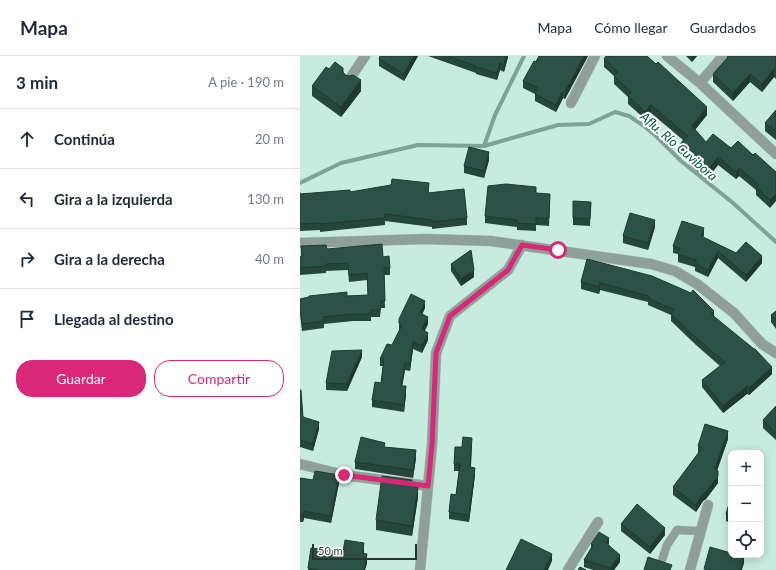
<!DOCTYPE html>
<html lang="es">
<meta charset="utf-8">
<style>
body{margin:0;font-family:Lato,sans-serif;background:#f2f2f3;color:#1f2937}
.controls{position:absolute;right:12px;bottom:12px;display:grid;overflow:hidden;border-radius:8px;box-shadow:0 2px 10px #0003}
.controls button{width:36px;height:36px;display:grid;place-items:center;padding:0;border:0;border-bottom:1px solid #e0e1e3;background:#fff;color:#1f2937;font:20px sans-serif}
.scale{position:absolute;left:12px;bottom:10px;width:105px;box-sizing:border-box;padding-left:4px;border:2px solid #273531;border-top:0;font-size:11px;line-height:14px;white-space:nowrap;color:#273531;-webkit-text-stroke:3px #fff;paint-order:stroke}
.stop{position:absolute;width:12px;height:12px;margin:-9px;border:3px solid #db2777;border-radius:50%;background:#fff}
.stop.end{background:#db2777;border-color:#fff;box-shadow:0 1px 4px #0008}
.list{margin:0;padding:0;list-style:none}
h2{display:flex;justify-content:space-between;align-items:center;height:52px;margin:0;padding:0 16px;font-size:17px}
h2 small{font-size:13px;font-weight:400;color:#747a83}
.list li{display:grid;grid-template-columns:26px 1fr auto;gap:12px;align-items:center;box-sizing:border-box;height:60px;padding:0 16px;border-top:1px solid #e0e1e3}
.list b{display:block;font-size:15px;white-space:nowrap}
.list em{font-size:13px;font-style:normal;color:#747a83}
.actions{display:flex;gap:8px;padding:12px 16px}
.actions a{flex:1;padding:9px 0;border:1px solid #db2777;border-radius:16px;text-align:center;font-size:14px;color:#db2777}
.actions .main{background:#db2777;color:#fff}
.icon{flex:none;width:22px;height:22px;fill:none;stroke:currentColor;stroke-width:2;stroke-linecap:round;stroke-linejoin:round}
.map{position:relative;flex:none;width:476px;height:514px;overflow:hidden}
header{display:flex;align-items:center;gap:24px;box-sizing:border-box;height:56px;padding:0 20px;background:#fff;border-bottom:1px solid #e0e1e3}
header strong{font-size:19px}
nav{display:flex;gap:22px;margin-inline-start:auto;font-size:14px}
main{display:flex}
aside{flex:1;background:#fff}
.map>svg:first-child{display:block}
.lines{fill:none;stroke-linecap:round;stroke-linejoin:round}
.stream{stroke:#7ca396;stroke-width:4}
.service-casing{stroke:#a8c7bc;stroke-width:9}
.minor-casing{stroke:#a8c7bc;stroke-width:11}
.service{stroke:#8ea099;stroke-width:8}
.minor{stroke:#8ea099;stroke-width:10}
.wall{fill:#26463c}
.shaded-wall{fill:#1f3931}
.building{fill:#2c5146;stroke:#1f3931}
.route{stroke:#db2777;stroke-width:5}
.labels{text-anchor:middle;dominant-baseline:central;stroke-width:4;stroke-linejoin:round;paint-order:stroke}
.water-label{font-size:13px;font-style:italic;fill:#055846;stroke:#fff}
</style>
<header>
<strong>Mapa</strong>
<nav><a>Mapa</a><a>Cómo llegar</a><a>Guardados</a></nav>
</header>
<main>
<aside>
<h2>3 min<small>A pie · 190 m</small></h2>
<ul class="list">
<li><svg class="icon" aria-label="ahead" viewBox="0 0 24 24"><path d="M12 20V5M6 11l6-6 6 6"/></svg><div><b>Continúa</b></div><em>20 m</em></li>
<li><svg class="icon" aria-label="left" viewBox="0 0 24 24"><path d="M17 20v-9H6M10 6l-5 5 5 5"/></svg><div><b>Gira a la izquierda</b></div><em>130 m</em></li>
<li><svg class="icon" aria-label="right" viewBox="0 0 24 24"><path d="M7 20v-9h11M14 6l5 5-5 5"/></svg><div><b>Gira a la derecha</b></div><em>40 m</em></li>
<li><svg class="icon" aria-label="arrive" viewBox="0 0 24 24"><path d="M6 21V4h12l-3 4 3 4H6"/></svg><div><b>Llegada al destino</b></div></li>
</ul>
<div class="actions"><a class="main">Guardar</a><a>Compartir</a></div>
</aside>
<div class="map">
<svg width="476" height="514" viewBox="0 0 476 514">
<rect width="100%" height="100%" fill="#c8ebdf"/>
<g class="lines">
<path class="stream" d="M184,90L195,59L224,0
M0,127L41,107L118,89L184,90L258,69L289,68L315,56L329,60L344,70L356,80L381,105L433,147L476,186"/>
<defs>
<path id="service" d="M362,504L367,489L377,474L400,475"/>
<path id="minor" d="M367,0L400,27L476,98
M49,24L65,0
M400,27L423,0
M271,47L295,0
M0,187L125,183L191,185L351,208L375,215L397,228L434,257L462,288L476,297
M0,408L44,419L128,430
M120,514L132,389L136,297L150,260L208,214L222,189
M268,514L298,466
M390,514L408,449"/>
</defs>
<use href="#service" class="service-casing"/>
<use href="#minor" class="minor-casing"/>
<use href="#service" class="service"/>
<use href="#minor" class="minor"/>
</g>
<path class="wall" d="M118,0L104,25L79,10V3Z
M128,0H208V1L204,16L200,14L197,24L176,18V17Z
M239,0H288L265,43L263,42L256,56L235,45V38L223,32V25Z
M386,0H397L392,6Z
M427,0H476V23L474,21L462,36L450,26L433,45L413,26V18L427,3Z
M304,3L407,59L395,74L406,86L453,99L476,116L470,152L456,139V134L439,120L436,123L418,109L407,123L392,111L380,95V88L383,84L351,57L345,63L328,48V41L314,28V20L304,11Z
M29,13L43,16L61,35L41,61L12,40V30Z
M476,54V84L465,75V67Z
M189,104L184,122L164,117V110Z
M129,134L128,137L167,162V169L132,173V171L85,165V169L20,176V174L0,175V137V138L50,136Z
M236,137L250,145L249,170L236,169V175L217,174V171L185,167V160Z
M291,146L290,170L273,169V162Z
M355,171L348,194L323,187V180Z
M404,179L403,181L436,197L462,207L446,226L418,202L408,221L395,215V211L378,206V198L373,197V190Z
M1,190L27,193L83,201L90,212V219H84L85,252H81L80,261H71V265H53L24,268V272L2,275L0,258V243L47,240L68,239L67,224L49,226L48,214L26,215V217L0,219V201H1Z
M287,203L414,260L472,318L449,339L447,338L423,357L402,331V324L420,310L396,289L371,265V259L348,249V246L300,234L299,238L281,233V226Z
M151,208L174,221L161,230L151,215Z
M125,252L122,258L128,268L124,275L128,284L122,297L113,293L110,315L105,314L102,330L106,338L104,356L72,351V344L81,327L83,310H80V303L92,289L99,275V263Z
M476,255V273L471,266V259Z
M62,301L47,335L26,334V327Z
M0,334L3,361L19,373L13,395L0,391Z
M476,350V384L463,372V364Z
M428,383L417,415L418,427L406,443L403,445L396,456L373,439V431L398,398V390Z
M172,389L171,411L175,419L169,466L149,463V456L156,439L159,415H154V408L162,391Z
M116,402L113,422L55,413V406Z
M0,422L13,424L39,427L31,467L4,462L3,466H0Z
M112,430L118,441L112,480L76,474V464Z
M431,441V467L426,465V458Z
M321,468L365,479L350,498L321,475Z
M291,488L309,489L320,506L314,514H293L284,511V504L291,493Z
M43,496H64V498L67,507L65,514H8V512Z"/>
<path class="shaded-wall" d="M114,0H118L104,25V18Z
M206,0H208V1L204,16V9Z
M284,0H288L265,43V36Z
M392,0H397L392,6Z
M200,7V14L197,24V17Z
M474,13V21L462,36V28Z
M450,18V26L433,45V37Z
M61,24V35L41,61V51Z
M263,35V42L256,56V49Z
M351,49V57L345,63V56Z
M407,51V59L392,77V70Z
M189,96V104L184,122V115Z
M418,101V109L407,123V115Z
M439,112V120L436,123V116Z
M476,138V145L470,152V144Z
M355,164V171L348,194V187Z
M404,172V179L401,187V180Z
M418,195V202L408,221V214Z
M462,200V207L446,226V219Z
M174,214V221L161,230V223Z
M300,227V234L299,238V231Z
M125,245V252L120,264V257Z
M414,255V262L411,258Z
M128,261V268L122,281V273Z
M128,277V284L122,297V290Z
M113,286V293L110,315V308Z
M62,294V301L47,335V328Z
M105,307V314L101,337V330Z
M472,311V318L449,339V332Z
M106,330V338L104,356V349Z
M447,330V338L423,357V350Z
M19,366V373L13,395V388Z
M428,375V383L415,420V413Z
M116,394V402L113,422V414Z
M175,412V419L169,466V459Z
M39,419V427L31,467V460Z
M418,420V427L406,443L403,445L396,456V449L403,438Z
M118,431V441L112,480V470Z
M4,455V462L3,466V459Z
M365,472V479L350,498V491Z
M309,482V489L306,487Z
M64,487V496L62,507V497Z
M67,498V507L65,514H64Z
M252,498V505L248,514H244Z
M320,499V506L314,514H310V512Z
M444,500V507L442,514H440Z"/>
<path class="building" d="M80,0H114L104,18L79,3Z
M148,0H206L204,9L200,7L197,17L176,11V10Z
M239,0H284L265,36L263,35L256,49L235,38L238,32L223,25L234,5L236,6Z
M306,0H347L356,8L358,6L407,51L392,70L406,86L413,78L431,92L438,85L453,99L455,97L476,116V138L470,144L456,131L459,129L439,112L436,116L418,101L407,115L392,104L380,88L388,80L351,49L345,56L328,40L331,36L314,20L318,16L304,3Z
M429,0H476V15L474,13L462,28L450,18L433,37L413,18Z
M35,6L43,12V16L45,19L49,20L53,19L61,24L41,51L12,30L26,11L29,13Z
M476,54V75L465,67Z
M169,91L189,96L184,115L164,110Z
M92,123L129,127L128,137L164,133L167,162L132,166V164L85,158V162L20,168V167L0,168V137V138L50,134V136L91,129Z
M206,128L236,131V137L250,138L249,162H236V168L217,167V164L185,160L188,130Z
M273,145L291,146L290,163L273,162Z
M330,157L355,164L348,187L323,180Z
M382,165L404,172L401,180L436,197L446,186L462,200L446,219L418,195L408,214L395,207L396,204L378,198L380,192L373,190Z
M82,188L83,201L89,200L90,212H84L85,245H81L80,254H71V258H53L23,261L24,265L2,268L0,251V243L9,241V240L47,236V240L68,239L67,217L49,219L48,207L26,208V210L0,212V201H2L1,190L26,189L27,193Z
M171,194L174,214L161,223L151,208Z
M287,203L352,220L391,237L393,234L414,255L411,258L454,293H455L472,311L449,332L447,330L423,350L402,324L425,306L396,282L371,258L375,254L348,242L349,240L300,227L299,231L281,226Z
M111,238L125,245L120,257L128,261L122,273L128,277L122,290L113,286L110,308L105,307L101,330H106L104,349L72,344L75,326L81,327L84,303H80L87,288L92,289L102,269L99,267V263Z
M476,255V265L471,259Z
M62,294L47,328L26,327L32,295Z
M0,334H1L3,361L19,366L13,388L0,384Z
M476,350V377L463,364Z
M405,368L428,375L415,413L418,415V420L406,436L403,438L396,449L373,431L402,392L398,390Z
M61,381L85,387L84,391L116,394L113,414L55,406Z
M163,381L172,382L170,411L175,412L169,459L149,456L151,438L156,439L160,408H154L155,391H162Z
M15,415L39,419L31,460L4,455L3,459H0V422L13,424Z
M82,420L112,424L111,430L118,431L112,470L76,464Z
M431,441V460L426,458Z
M337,448L365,472L350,491L321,468Z
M299,476L309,482L306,487L320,499L310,512L284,504L293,489L291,488Z
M221,483L252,498L244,514H206Z
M45,484L64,487L62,497L67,498L64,514H21L8,512L11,492L43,496Z
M410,491L431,497V499H439L444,500L440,514H409L404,513Z
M348,501L372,509L370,514H344Z
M280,511L286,514H278Z"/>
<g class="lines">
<path class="route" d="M44,419L128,430L132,389L136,297L150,260L208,214L222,189L258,194"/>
</g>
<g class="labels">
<g class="water-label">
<text transform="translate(379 90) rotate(41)">Aflu. Río Cuvibora</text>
</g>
</g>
</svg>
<div class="controls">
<button>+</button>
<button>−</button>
<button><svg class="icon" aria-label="locate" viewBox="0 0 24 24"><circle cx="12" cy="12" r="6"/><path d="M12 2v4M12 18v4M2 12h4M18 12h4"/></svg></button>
</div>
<div class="scale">50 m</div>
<div class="stop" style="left:258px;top:194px"></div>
<div class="stop end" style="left:44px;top:419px"></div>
</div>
</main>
